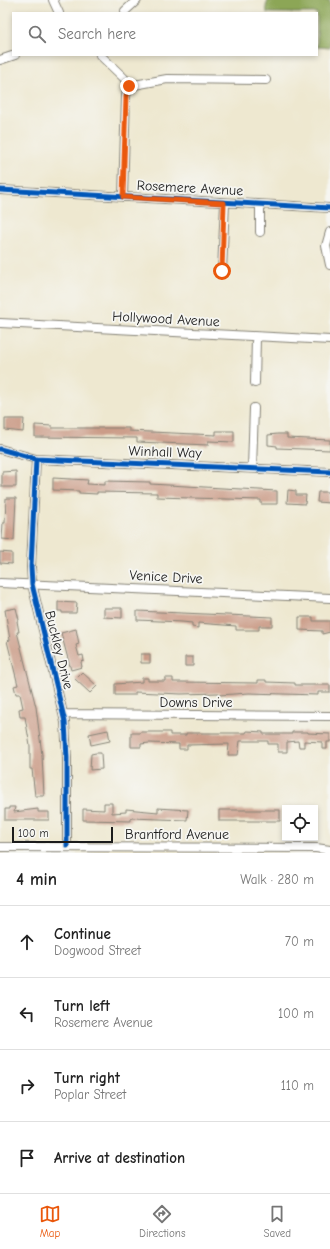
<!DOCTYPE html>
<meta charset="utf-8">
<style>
body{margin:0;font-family:"Comic Neue",sans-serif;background:#f6f6f6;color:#222}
.controls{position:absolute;right:12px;bottom:12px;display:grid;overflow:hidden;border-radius:0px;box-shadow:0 2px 6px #0003}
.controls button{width:36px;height:36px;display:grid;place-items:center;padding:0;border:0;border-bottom:1px solid #e0e0e0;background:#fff;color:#222;font:20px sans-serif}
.scale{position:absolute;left:12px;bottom:10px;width:101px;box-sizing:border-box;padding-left:4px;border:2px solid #1c1c1c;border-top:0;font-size:11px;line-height:14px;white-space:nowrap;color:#1c1c1c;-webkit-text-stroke:3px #f6f6f2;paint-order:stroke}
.stop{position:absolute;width:12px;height:12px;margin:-9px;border:3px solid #ea580c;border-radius:50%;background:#fff}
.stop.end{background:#ea580c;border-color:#fff;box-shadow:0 1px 4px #0008}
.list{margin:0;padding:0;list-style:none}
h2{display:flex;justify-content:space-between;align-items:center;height:52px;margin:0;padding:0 16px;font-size:17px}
h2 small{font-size:13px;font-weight:400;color:#767676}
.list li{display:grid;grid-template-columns:26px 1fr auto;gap:12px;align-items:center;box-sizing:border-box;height:72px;padding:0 16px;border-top:1px solid #e0e0e0}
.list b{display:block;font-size:15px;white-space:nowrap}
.list p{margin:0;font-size:13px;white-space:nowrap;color:#767676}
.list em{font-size:13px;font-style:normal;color:#767676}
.icon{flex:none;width:22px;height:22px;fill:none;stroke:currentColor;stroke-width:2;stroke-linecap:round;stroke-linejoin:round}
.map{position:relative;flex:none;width:330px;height:853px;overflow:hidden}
.search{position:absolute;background:#fff;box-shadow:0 2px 6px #0003;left:12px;right:12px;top:12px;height:44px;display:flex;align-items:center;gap:10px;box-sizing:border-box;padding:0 14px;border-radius:0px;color:#767676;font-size:15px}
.sheet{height:340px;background:#fff}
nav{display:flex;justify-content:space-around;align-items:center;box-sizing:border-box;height:56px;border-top:1px solid #e0e0e0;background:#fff;font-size:11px;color:#767676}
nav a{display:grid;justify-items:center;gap:2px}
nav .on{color:#ea580c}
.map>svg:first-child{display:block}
.forest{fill:#8ca657;stroke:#54613a}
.building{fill:#cb9c88}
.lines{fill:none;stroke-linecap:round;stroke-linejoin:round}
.street-casing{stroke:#858276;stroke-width:10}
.street{stroke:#fff;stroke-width:8}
.cycleway-casing{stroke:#f6f6f2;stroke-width:8}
.cycleway{stroke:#0057b8;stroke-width:5}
.route{stroke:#ea580c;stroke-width:5}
.labels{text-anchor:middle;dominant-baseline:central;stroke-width:3.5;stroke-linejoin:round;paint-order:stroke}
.street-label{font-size:14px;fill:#1c1c1c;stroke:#f6f6f2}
</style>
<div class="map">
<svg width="330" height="853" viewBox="0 0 330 853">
<rect width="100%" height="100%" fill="#f6f6f2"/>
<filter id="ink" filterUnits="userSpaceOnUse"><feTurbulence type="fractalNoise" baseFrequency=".025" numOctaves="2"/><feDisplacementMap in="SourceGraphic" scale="8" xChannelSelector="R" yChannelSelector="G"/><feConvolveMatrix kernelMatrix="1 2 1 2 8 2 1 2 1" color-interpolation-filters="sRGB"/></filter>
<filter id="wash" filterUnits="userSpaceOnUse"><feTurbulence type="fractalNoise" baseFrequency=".012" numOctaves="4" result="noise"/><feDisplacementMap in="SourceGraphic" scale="16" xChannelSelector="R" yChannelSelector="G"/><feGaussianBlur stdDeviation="0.9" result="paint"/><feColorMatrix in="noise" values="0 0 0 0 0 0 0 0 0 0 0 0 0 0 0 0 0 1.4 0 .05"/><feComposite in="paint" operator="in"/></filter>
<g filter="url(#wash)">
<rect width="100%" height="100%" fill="#eee8d0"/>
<path class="forest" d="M268,0H330V48L317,47V13H267L266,6Z"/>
<g id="blocks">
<path class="building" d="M5,419H24L23,432L5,430Z
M35,425L52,426V428H129V431L216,435V431H234V442L208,441V445L137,442V438L35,437Z
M278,434H287V438L330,440V450L277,448V446L268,445V435Z
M16,471V487H2V472Z
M53,478L88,480L87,484L105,485V481L150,482V484L277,491V504H261V500L157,497V493L97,492V494L79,493V491L53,490Z
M288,490L296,491V495H306L305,504L287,503Z
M318,492H330V503L317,502Z
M6,498H16L14,540L2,539L3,523H5Z
M0,552L12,553V564L0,563Z
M58,602L77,603L76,613H62V611H58Z
M16,608L19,620L17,621L19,632H17L36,707L42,755L44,796H35L32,769H30V746L25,717H20L19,709L23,708L20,694H16L14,686L18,685L7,641L10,640L5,610Z
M104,608H122V618L104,617Z
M137,611L272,617V626H259V630H236V626L198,623V628L192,627V623L182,622L137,620Z
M299,617H313V621H330V632L322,634V631L299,630Z
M76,629L79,644L76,645L79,656L83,655L84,661L81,662L82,667L71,670L61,633Z
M141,654H150V663H141Z
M185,657H193V666H185Z
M82,672L97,686L90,693L75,679Z
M142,678H148V681H165V678H173V682H181L258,683V680H266V682L295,683V685H330V692H318V695L249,693L219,695V693L181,694L135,692V695H115V684L142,682Z
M108,730L110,741L91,745L89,734Z
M247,731L263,732V734H292V732H308V733L330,734V742H327V749H322V742L304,741V747H299L298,741L287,742V752H278V744H268V741H240L238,755H228L229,744L187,745V749H179V744L149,743L141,744V747H131V733H140V732H170V735H186V733H246Z
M96,753H101L102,769L90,770L91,754Z
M104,803H112V813L126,812V809L158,812V808L188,810L187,820L131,818V821L83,820V809L104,810Z
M9,807H15L14,812L38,809V812H49V820H5V809H9Z
M219,810H280V821H219Z"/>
</g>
</g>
<g filter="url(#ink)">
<use href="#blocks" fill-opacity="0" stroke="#858276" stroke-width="1"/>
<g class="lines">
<defs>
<path id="street" d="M53,0L59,13
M125,11L137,0
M100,55L124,78L129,86
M0,60L15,55
M129,86L167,79L266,80
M0,190L330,208
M123,197L126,96L129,86
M260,232V205
M330,232L326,246L330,265
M222,271L225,203
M0,323L330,340
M255,383L256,337
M0,449L36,459L330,472
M36,459L31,567L32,584L65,722L67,758V846
M252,468L254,408
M0,583L330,598
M63,714L330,716
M0,847L316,848L330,850"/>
</defs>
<use href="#street" class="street-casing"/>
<use href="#street" class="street"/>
<defs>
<path id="cycleway" d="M0,190L330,208
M0,449L36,459L330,472
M36,459L31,567L32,584L65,722L67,758V846"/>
</defs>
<use href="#cycleway" class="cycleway-casing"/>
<use href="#cycleway" class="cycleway"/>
</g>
</g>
<g class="lines" filter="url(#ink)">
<path class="route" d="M129,86L126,96L123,197L224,203L222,271"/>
</g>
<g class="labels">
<g class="street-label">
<text transform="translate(190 188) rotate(3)">Rosemere Avenue</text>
<text transform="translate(166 319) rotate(3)">Hollywood Avenue</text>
<text transform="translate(165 452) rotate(2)">Winhall Way</text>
<text transform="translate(166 577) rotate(3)">Venice Drive</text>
<text transform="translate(59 650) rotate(76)">Buckley Drive</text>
<text x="196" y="702">Downs Drive</text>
<text x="177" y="834">Brantford Avenue</text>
</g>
</g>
</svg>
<div class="controls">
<button><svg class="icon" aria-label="locate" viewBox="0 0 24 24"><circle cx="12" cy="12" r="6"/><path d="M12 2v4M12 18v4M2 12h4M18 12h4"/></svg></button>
</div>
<div class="scale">100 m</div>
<div class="stop" style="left:222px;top:271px"></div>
<div class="stop end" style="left:129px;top:86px"></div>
<div class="search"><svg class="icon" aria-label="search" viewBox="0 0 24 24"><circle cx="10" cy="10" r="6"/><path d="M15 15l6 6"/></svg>Search here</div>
</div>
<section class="sheet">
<h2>4 min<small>Walk · 280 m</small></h2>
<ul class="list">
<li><svg class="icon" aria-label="ahead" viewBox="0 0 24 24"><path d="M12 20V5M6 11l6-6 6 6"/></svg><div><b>Continue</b><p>Dogwood Street</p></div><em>70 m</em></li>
<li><svg class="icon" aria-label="left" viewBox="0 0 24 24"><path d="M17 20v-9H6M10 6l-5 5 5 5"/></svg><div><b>Turn left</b><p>Rosemere Avenue</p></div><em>100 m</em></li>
<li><svg class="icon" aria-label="right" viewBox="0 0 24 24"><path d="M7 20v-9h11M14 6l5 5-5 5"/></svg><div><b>Turn right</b><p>Poplar Street</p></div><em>110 m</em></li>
<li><svg class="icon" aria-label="arrive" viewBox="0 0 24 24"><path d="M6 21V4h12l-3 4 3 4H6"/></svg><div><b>Arrive at destination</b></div></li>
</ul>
</section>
<nav>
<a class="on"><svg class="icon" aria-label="map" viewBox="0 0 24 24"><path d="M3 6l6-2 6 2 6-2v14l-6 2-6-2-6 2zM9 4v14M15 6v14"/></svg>Map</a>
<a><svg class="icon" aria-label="directions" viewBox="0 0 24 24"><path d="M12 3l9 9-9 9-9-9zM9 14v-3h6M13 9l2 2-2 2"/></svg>Directions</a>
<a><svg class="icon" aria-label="saved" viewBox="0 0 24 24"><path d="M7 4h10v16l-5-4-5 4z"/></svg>Saved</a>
</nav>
